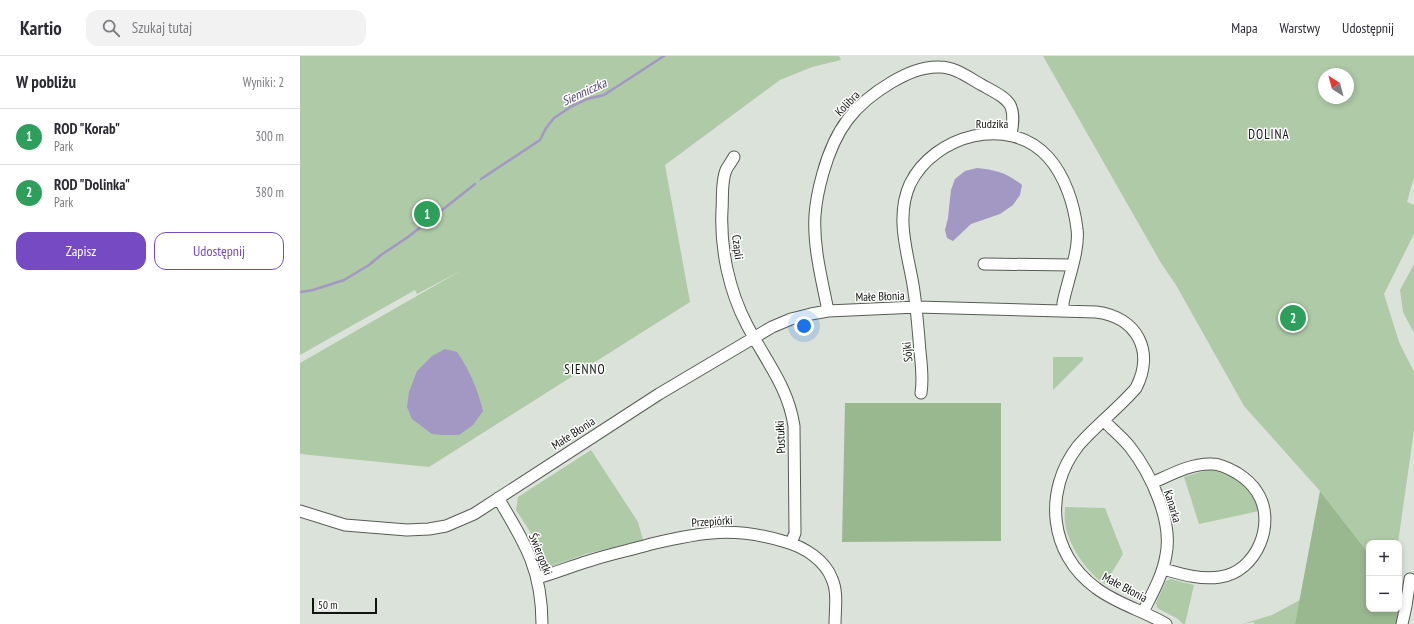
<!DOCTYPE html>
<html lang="pl">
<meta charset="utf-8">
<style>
body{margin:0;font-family:"PT Sans Narrow",sans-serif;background:#f2f2f3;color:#2b2b33}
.controls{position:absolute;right:12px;bottom:12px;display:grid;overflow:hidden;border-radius:8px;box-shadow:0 2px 6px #0003}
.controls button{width:36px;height:36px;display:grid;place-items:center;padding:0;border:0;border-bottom:1px solid #e1e1e2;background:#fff;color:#2b2b33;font:20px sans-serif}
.compass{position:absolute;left:1018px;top:12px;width:36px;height:36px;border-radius:50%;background:#fff;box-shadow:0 2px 6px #0003;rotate:324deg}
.scale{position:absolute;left:12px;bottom:10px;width:65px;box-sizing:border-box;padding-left:4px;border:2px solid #121411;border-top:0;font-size:11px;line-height:14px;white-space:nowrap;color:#121411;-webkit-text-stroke:3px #fff;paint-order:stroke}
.you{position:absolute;left:504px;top:270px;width:14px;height:14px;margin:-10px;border:3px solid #fff;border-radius:50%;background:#1a73e8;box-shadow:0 0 0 6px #1a73e833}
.badge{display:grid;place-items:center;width:26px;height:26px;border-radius:50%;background:#754ac2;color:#fff;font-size:13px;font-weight:700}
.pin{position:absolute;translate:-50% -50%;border:2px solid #fff;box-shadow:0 1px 4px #0006}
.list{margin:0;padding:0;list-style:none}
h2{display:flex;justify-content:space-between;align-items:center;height:52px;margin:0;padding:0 16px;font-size:17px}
h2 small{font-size:13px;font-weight:400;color:#7c7c81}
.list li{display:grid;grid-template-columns:26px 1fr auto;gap:12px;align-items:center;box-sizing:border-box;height:56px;padding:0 16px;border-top:1px solid #e1e1e2}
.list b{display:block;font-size:15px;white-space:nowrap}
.list p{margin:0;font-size:13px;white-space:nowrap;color:#7c7c81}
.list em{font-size:13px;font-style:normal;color:#7c7c81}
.actions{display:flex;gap:8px;padding:12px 16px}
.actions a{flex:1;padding:9px 0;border:1px solid #754ac2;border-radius:12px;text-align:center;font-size:14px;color:#754ac2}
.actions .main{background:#754ac2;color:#fff}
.icon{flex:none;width:22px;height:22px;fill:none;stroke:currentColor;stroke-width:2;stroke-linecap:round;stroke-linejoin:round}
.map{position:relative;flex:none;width:1114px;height:568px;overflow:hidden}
header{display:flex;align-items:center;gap:24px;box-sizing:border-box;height:56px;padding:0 20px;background:#fff;border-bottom:1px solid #e1e1e2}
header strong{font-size:19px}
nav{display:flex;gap:22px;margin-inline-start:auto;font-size:14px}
.search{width:280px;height:36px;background:#f2f2f3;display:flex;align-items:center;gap:10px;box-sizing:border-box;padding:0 14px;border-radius:12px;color:#7c7c81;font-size:15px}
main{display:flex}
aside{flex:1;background:#fff}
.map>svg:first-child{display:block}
.green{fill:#afcaa7;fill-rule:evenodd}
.forest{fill:#99b890}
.water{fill:#a397c3}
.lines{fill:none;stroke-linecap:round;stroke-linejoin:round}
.stream{stroke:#a397c3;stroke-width:2.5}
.minor-casing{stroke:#565c54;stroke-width:13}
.minor{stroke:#fff;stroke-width:11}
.labels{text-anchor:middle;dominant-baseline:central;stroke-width:3;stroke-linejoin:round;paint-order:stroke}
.street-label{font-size:12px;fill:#121411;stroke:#fff}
.water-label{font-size:13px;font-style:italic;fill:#54437d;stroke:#fff}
.neighbourhood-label{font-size:13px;letter-spacing:1px;fill:#121411;stroke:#fff}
</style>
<header>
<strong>Kartio</strong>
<div class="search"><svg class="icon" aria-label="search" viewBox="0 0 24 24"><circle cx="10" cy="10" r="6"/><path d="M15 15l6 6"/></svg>Szukaj tutaj</div>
<nav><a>Mapa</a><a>Warstwy</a><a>Udostępnij</a></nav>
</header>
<main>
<aside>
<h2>W pobliżu<small>Wyniki: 2</small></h2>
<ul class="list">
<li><span class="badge" style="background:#2e9e5b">1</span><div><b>ROD &quot;Korab&quot;</b><p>Park</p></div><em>300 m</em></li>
<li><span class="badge" style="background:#2e9e5b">2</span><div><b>ROD &quot;Dolinka&quot;</b><p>Park</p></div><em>380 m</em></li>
</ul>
<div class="actions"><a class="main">Zapisz</a><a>Udostępnij</a></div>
</aside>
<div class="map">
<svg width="1114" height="568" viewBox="0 0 1114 568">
<rect width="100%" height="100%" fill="#dbe2d9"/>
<path class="green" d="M0,0H539L541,4L512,11L480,24L365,109L390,246L129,411L0,398V307L162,214L117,238L115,234L0,299Z
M743,0H1114V121L1107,146L1114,149V178L1084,238L1099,286L1114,316V374L1098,487H1069V498L1020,435L944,350L876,229L861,207ZM1024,18H1048V42H1024Z
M1114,208V277L1103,256L1100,234Z
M753,301H783V304L753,334Z
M291,394L338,466L343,484L286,498L252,510L244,506L231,477L216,454L218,441Z
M910,413C937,421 949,427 959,455L899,468L884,421Z
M765,451L805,452L823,498L805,528C787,517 768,489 765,467C764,462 765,456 765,451Z
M871,523L894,529L885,568H883L878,563L857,552L856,547L866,525Z
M1000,544L995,568H954V566L942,568L972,559Z"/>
<path class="forest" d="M545,347H701V485L542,486Z
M1020,435L1069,498V553H1099V528L1104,537L1097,568H995Z"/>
<path class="water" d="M677,112C696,114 707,117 722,129L720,139L713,149L700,158L671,168L653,185L647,182L645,174L648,162L651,134L655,123L665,115Z
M145,293L157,296C169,313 178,334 183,355L173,369L159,379H142L132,378L112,363L107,351L109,336L117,315L132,300Z"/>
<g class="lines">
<path class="stream" d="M181,123L240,84L246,72L254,62L272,50L287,43L304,39L364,0
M0,236L13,234L44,224L69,209L81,199L108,181L175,128"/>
<defs>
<path id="minor" d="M434,101C432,105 428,110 426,114C421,126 423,141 422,154C420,192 429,235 447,269C465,304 488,330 494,370L495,477L491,487
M684,208L772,209
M528,255C522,224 513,191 515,159C516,145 519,131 523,117C535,74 553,49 592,26C607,17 623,10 640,11C655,11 669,22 682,29C709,44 717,46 711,79
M621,337C624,319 620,302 619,283C617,262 616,244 612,223C606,192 596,159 610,128C634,79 709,58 748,101C765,120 774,148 777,173C780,193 767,226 763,247V255
M804,365C812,373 822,381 830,391C851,418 873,465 866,499C863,519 852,538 843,556
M852,427C870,419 891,407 912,408C921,408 930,413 937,417C945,422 952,428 957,436C977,466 957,516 920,521C900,524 881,518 863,513
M198,442C225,487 242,514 242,568
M0,455L45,469L107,474L129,473L146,470L174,458L359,338L472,271L491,263L511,258L528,255L617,251L796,256C837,261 855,295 836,332C819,352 795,370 778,390C743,435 749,498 796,532C817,548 844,555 866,568
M237,522C255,517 272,510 289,505C310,498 331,494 351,488C402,476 435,470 486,486C504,491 525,504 532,523C538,536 535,554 535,568
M1102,568L1106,550L1110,523"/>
</defs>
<use href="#minor" class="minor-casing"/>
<use href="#minor" class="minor"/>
</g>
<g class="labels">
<g class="street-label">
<text transform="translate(547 47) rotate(-46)">Kolibra</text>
<text x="692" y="67">Rudzika</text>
<text transform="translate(438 191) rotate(83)">Czapli</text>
<text transform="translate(580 240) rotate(-2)">Małe Błonia</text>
<text transform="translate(607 296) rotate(-96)">Sójki</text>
<text transform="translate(273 377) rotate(-33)">Małe Błonia</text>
<text transform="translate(480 381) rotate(-93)">Pustułki</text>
<text transform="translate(873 450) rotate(73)">Kanarka</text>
<text transform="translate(412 465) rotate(-4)">Przepiórki</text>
<text transform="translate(241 498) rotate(68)">Świergotki</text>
<text transform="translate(825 531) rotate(28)">Małe Błonia</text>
</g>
<g class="water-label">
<text transform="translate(284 36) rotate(-25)">Sienniczka</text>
</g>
<g class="neighbourhood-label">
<text x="969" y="78">DOLINA</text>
<text x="285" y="313">SIENNO</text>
</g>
</g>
</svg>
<div class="controls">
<button>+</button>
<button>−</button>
</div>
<svg class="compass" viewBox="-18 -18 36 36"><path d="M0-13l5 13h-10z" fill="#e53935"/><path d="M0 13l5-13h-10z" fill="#7c7c81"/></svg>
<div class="scale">50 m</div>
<div class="you"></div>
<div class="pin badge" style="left:127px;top:158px;background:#2e9e5b">1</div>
<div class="pin badge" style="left:993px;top:262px;background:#2e9e5b">2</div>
</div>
</main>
